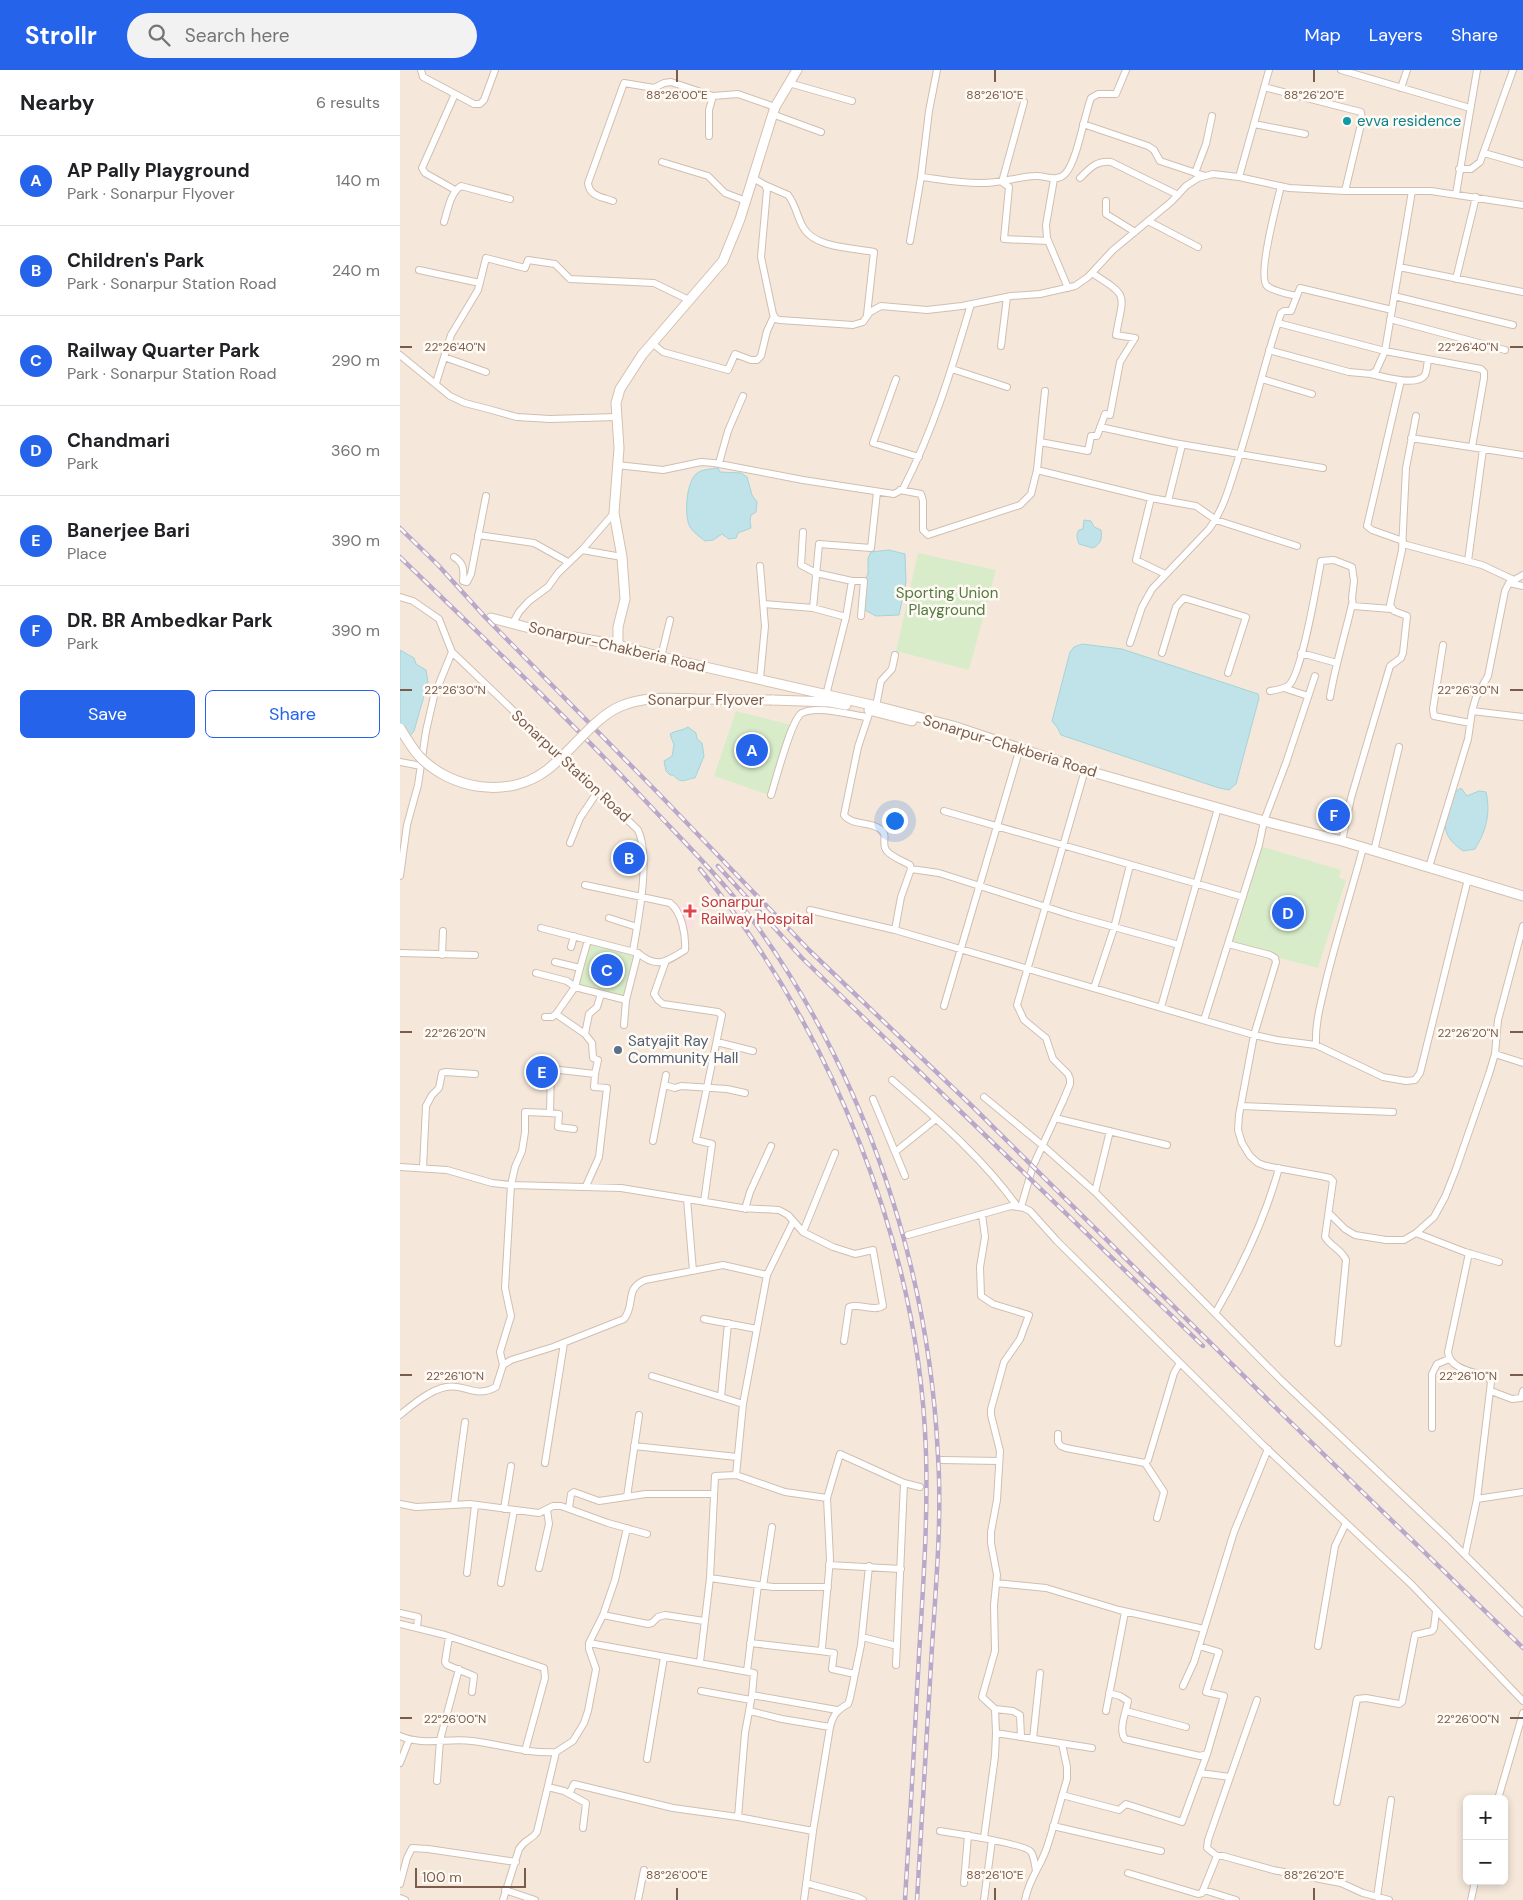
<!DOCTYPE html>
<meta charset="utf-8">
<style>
body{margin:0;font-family:"DM Sans",sans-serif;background:#f2f2f2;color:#202124}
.controls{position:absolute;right:15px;bottom:15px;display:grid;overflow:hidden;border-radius:8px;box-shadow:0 2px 8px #0003}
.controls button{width:45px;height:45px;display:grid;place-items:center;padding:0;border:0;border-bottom:1px solid #e0e0e0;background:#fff;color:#202124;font:25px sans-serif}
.scale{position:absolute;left:15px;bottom:12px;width:111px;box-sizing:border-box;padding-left:5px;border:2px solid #7a5c4d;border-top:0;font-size:14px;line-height:18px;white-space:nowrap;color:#7a5c4d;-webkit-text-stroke:4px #fffaf3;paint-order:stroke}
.you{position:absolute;left:494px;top:750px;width:18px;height:18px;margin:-12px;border:4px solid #fff;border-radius:50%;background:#1a73e8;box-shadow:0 0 0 8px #1a73e833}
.badge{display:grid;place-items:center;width:32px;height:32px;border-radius:50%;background:#2563eb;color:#fff;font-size:16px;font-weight:700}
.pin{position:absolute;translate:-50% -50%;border:2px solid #fff;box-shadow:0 1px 5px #0006}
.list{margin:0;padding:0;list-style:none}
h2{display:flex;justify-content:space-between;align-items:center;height:65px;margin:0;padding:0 20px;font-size:21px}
h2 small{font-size:16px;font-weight:400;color:#757577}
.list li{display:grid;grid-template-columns:32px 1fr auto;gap:15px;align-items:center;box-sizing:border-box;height:90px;padding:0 20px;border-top:1px solid #e0e0e0}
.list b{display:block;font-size:19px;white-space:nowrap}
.list p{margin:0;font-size:16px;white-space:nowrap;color:#757577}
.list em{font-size:16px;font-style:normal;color:#757577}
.actions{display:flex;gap:10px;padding:15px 20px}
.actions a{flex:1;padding:11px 0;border:1px solid #2563eb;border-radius:8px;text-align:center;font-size:18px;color:#2563eb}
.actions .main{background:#2563eb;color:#fff}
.icon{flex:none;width:28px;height:28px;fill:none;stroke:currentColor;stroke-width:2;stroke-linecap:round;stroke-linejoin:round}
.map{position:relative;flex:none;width:1123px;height:1830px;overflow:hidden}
header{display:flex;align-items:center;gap:30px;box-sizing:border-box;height:70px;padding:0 25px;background:#2563eb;color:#fff}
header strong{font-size:24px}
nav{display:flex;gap:28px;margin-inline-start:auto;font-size:18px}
.search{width:350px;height:45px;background:#f2f2f2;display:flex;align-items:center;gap:12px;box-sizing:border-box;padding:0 18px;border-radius:28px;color:#757577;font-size:19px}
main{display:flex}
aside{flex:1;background:#fff}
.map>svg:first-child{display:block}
.residential{fill:#f5e8da;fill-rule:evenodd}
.medical{fill:#fbdfe3}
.green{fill:#d8ecc9}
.water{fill:#bfe3e8;stroke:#a5d3da}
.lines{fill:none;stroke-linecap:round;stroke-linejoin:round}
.minor-casing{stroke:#d1beb0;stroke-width:8}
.secondary-casing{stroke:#d6c0b0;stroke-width:11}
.minor{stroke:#fff;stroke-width:6}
.secondary{stroke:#fff;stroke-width:9}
.rail-casing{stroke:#b9a8c9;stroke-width:4.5}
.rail{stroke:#fffaf3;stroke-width:2.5;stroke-dasharray:8;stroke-linecap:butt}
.secondary-bridge-casing{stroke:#d6c0b0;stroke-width:11;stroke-linecap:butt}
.secondary-bridge{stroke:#fff;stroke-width:9}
.ticks{fill:none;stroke:#7a5c4d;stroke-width:2}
.culture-dot{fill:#0f9aa8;stroke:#fffaf3;stroke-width:2}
.health-dot{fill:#e0444e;stroke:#fffaf3;stroke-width:2}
.service-dot{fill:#5c6f8a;stroke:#fffaf3;stroke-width:2}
.labels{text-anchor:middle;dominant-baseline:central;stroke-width:5;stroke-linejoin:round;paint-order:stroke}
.culture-label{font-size:15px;fill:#0d838f;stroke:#fffaf3;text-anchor:start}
.park-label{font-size:15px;fill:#537a41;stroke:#fffaf3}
.street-label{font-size:15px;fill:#7a5c4d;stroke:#fffaf3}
.health-label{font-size:15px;fill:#be3a42;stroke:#fffaf3;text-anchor:start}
.service-label{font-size:15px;fill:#4e5e75;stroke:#fffaf3;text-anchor:start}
.ticks-label{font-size:12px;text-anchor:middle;fill:#7a5c4d;stroke:#fffaf3;stroke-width:5;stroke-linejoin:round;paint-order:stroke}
</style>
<header>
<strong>Strollr</strong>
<div class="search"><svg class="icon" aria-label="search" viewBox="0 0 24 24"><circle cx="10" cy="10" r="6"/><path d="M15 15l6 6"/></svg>Search here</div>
<nav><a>Map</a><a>Layers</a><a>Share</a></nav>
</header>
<main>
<aside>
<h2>Nearby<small>6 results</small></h2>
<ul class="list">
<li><span class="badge">A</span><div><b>AP Pally Playground</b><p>Park · Sonarpur Flyover</p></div><em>140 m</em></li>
<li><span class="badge">B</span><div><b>Children's Park</b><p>Park · Sonarpur Station Road</p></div><em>240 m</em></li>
<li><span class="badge">C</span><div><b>Railway Quarter Park</b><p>Park · Sonarpur Station Road</p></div><em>290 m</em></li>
<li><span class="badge">D</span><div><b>Chandmari</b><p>Park</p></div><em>360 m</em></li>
<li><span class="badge">E</span><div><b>Banerjee Bari</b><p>Place</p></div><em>390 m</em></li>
<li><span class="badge">F</span><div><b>DR. BR Ambedkar Park</b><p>Park</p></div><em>390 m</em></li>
</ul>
<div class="actions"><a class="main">Save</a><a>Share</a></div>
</aside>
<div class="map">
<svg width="1123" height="1830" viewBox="0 0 1123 1830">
<rect width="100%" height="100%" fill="#fdf6ec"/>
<path class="residential" d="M0,0H1123V1830H0ZM1067,1729H1104V1811H1067Z"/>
<path class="medical" d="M297,831L301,846L293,848L295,857L285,859L279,836Z"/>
<path class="green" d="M518,483L596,500L569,600L496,581Z
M336,641L391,655L369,725L314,706Z
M926,729L948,734L942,762L919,755Z
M238,765L241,783L240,805L213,793Z
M860,776L941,800L939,808L946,810L918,898L830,875Z
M189,873L235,885L224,928L178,916Z"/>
<path class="water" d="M318,398L320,402L341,403L347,407L352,425L357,432L356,442L351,445L350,451L351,458L338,463L336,468L329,469L322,464L313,470L305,471C300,467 294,463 290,457C284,447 286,413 296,404C302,399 311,399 318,398Z
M684,450L691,451L694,457L701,460C702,468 702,473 693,478L679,474C677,469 676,464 679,460L683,459Z
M489,480L505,484L506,512L499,545L476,546L463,539L460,520L468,504V488L471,482Z
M682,574L722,579L858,624L859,628L836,714L829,720L819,718L661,665L657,657L652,651L670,582L674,577Z
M0,580L14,588L16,594L26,600L28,612L14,661L10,666L0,669Z
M288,657L296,663L297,669L302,673L304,686L295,708C285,709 282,715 273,705H270L266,701L264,691L272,686L274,675L270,664C276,660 282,661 288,657Z
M1061,718L1067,726L1079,721L1086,722C1091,743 1086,761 1075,779L1063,781C1036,762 1046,750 1054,723Z"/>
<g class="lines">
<defs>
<path id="minor" d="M21,0L23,7L74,34H80L84,30L95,0
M941,0L1070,38
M389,13L452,31
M864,17L961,42L962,50L945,121
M1001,18L1007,0
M55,24L22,98L25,103L55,120
M624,32L602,112L609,117L604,169L648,171
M372,44L421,62
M683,54L748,76L754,80L760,91L805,106
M854,54L905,64
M309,66V40L313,26
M1084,83L1123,94
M262,92L308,106L325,123L346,131
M1059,99H1071L1080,92L1113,0
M795,103L806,74L812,46
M521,107L529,41L537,0
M839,107L869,0
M353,108L365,115L367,120L361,187L373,244L376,249L380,250L453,255L463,252L470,242L481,236L527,240L562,236L611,226L640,224L675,216L688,207L713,180L771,132L786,116L798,108L813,104L839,107L889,118L945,121H1031L1123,135
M680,108C690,98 697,90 711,92L778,125
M654,109L646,155L647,168L668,218
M365,115L388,125C396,135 397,147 403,157C414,178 453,178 474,182L467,245
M881,116C877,132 857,207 867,216C875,222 888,224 897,226
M1056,124L1077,0
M213,131C202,127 189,126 188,113L224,13L254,18L264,13L271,12L313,26L338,24L375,37
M706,131V144L735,162
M748,151L798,177
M44,152C48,140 50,123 61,116L110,129
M510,171L521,107C539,109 559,113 578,113C598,114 616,107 635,106C645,105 656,113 665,104C677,92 684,46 691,28L698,24H716L726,0
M999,197L1123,222
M19,200L80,213
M1056,209L1076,127
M994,226L1113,255
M990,249L1105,280
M878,253L985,281L1081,299L1084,302V308L1072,377
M252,273L263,282L328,300L335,284L351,290H357L361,286L367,261L374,246
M601,276L607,227
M869,280L949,302L971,304L976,301L985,281L1012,121
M0,285L50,326L65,333L88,339L117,347L150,349L216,347
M44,287L86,302
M552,299L607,317
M971,304C984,307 1017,317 1025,305C1027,301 1027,295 1028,290
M496,309L473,373L519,387
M862,309L912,324
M1001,310L967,456L972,460L1003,471
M36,313L51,265L78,220L86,188L125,198L128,190L155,194L170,209L254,213L289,230
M700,357L774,373L923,398
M1011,368L1123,385
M640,372L688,381L691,366H697L705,344L710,345L720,292L735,268L716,265C724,222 729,227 692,203
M319,393L328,361L343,326
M217,395L263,400L301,392L314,393L403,410L494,424L503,419C534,359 552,298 571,234
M637,400L751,428L796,436L816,450L897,476
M500,420L521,424L523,431V460L528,465L620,435L631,424L637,400L645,321
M751,428L736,490L765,504
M768,431L782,375
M403,462L401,495L416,503L452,511L446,547
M78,465L134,473L168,492
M1003,474L1082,495L1114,510
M182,480L222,487
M54,487C64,493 64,500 63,511L67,512L71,504L86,426
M1068,491L1083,379
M1123,505L1109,513L1105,521L1088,606L1076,627L1072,641L1123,647
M452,511H464L461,546
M1109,513L1123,516
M0,527L13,531L39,549L52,582L238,760C251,786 238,852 233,881
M364,534L413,538L446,547L426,625
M413,538L419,474L471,478L477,422
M113,553L119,542L129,531L148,517L158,503L182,480L214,443
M730,573L742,537L752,519L809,459C823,440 829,418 836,396C853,345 864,293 881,243L884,241H891L900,218L992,240
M1043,575L1033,639L1034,646L1070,653
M762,583L776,537L784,528L846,547L828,603
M901,583L937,593
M261,587L270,550
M360,609L365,556L360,496
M884,618L908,626
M870,621C876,620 884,619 889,615C902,603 917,513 921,491L934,490L952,497L954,511L952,528L953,536L991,539
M930,627C935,596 945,565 952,534
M476,636L481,611L492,599L495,585
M470,641L458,677L444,745C452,756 470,751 480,759C489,765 481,773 486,780C491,787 503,791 510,795L511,799L501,827L495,860L854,965L877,970L916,975L983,1007L1006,1011L1015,1010L1020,1003L1068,809
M0,692L21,696
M371,725C376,710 391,649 402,643C417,635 451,645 467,647
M544,741L843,827
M942,771L951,728L990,596L1001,588L1003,583L1007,546L994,541L990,535L1002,480L1006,398L1016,346
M170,773L180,748L198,721
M974,781L999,677
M1029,797L1068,669L1072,641
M511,799L539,803L671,845L779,875
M0,806L7,755L18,715L26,661L34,626L52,582
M410,840L495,860
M209,848L237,857
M141,858L238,883C257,899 266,892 285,880C286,866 282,842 270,833L185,815
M828,874L870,885L875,888L876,892L854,965L839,1045L838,1060L842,1073L850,1086L858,1093L866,1096L921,1106L930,1108L933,1111L925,1167C931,1177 941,1179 946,1190L938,1273
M171,877L174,866
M0,883L75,885
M42,885L43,861
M155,892L180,898L188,870
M265,893L254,924L258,930L263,934L318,942L322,945L296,1070L312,1074L304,1132
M136,903L167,911L175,917L226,930
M694,918L714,858L730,795
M544,936L620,678
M761,937L818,738
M145,947H152L156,944
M804,950L859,775L864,751L886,693L915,606
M224,955L226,930L238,883
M185,964L189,944L197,937L201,924
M317,972L353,981
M916,975C915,952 921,933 926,911C937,866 951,823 963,778
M1095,984L1123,993
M492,1010C537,1049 583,1088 617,1136
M138,1011L151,1012
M264,1015L266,1005
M584,1027L642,1075L695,1122
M473,1029L505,1106
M841,1036L993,1042
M150,1043L159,1044L158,1057L174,1059
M655,1048L767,1075
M710,1061L695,1122L882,1311L1049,1469L1123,1543
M253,1071L264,1015L275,1018L281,1016L327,1019L345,1023
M495,1082L536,1049
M0,1097L47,1100L92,1113L111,1115L221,1118L342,1138L379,1140L388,1145L403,1162L433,1177L455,1184L473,1180L483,1236C474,1242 459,1233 449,1237L444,1271
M23,1098L26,1036L32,1025L39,1018L42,1003L46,1002L75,1004
M186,1116L199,1087L207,1018L194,1017L195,1004
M287,1129L293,1201
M621,1137L633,1096L663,1031L670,1014V1009L668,1004L653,989L646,968L624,950L617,935L685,700
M345,1139L350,1122L371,1076
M929,1143L945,1159L955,1165L986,1170H1004L1016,1163L1034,1147L1045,1127L1056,1099L1089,1004L1095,984L1098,950L1123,856
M582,1144L585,1167L580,1197L581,1226L593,1234L629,1245L620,1269L604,1292L591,1339V1345L600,1381L597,1430L591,1462V1473L597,1505L594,1535L595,1581L582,1627L595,1639L596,1663L595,1686L584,1768
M403,1162L435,1083
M1016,1163L1065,1182L1099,1192
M508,1165L611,1136L624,1138L630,1141L657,1171L862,1374L1012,1515L1123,1631
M816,1242C842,1197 865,1149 879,1098
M304,1249L357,1259
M328,1253L321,1327L343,1334
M103,1295L100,1282L111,1246L105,1218L111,1115L115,1097L122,1081L125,1062V1042L150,1043L151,999L195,1004L198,990L193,988L192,973L185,964L156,944L175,917L180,898
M252,1306L321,1327
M1091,1321L1112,1329L1121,1328L1123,1321
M0,1345C12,1335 30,1320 46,1317C65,1313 74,1329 96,1317L103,1295L111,1290L153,1277L224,1249C236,1234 224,1219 245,1210L323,1195L367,1205L393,1152
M1032,1358V1304L1037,1294L1049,1289
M658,1364V1372L661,1376L666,1378L745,1393L748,1390L774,1303L780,1293
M234,1376L337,1387
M541,1390L599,1391
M145,1393L164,1273
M745,1393L764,1422L757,1448
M336,1405L343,1334L367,1205
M227,1427L239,1345
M1077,1429L1123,1422
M0,1434L16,1437L70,1434L139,1443L153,1436H161L208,1453L247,1464
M54,1434L65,1352
M169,1438L171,1424L174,1422L199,1431L246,1424H314
M104,1439L111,1396
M1065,1485L1077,1429L1091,1312L1088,1307C1074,1302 1049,1299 1048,1282L1069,1183
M429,1495L501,1499
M139,1498L149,1454L147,1440
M67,1503L75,1435
M310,1508L373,1517H428
M101,1513L114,1440
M596,1513L646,1518L719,1540L804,1559
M363,1516L372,1457
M0,1543L18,1547L17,1558
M203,1545L248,1554L252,1553L258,1547L265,1545L304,1551
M0,1554L45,1565L144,1598L145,1608L125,1681
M49,1567L45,1592L47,1595L74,1606L72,1622
M462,1567L497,1576
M189,1573L354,1603L352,1625L345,1663L338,1747
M350,1573L420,1581L422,1578L430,1489L427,1428L440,1384L504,1413L520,1417
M918,1576L935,1476L946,1453
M420,1581L434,1583L432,1599L455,1604
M300,1592L310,1508L315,1406L336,1405L385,1422L427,1428
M496,1595L504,1413
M347,1601L358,1515
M783,1616L794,1592L834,1462L868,1379
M301,1621L351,1630
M709,1623L720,1626L728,1631C726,1642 718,1660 725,1669L800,1686L807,1684L824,1626L806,1622L819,1582L799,1576
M352,1625L437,1640
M595,1639L613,1641L620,1645L621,1667
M350,1641L382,1649L430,1657
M706,1641L725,1542
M726,1641L786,1657
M596,1663L692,1678
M0,1666C22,1676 48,1668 72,1671C101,1674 126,1684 156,1682
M633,1669L640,1603
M247,1689L264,1587
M0,1693L9,1670
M800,1703L830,1707
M37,1711L40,1670L59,1599
M148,1717L164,1721L186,1733L183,1758
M169,1724L174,1714L273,1738L338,1747L413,1761
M662,1725L719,1740L726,1734L782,1752L807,1684
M1098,1729L1123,1643
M937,1732L957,1629L966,1628L999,1634L1002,1632L1015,1565L1032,1561L1034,1558L1036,1541
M653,1756L761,1781
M540,1761C553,1763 626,1774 631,1782C634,1786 635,1795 636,1801
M817,1786L807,1778L808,1770L857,1630
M728,1803L798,1824L802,1823L817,1786H823L873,1800L941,1813L963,1823L989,1830
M406,1813L457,1827L463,1830
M564,1813L568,1765
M0,1814L7,1788L12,1778L28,1779L116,1792
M105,1820L135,1830
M804,1820L836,1830
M977,1827L991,1730
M0,1828L5,1830
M103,1830L119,1779C126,1768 132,1770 137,1762L156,1682L173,1671L184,1653L188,1641L196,1599L189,1579V1573L203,1545L215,1510L227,1458
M238,1830L244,1800
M404,1830L413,1761L430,1657C433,1645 437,1640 448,1634L450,1628L461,1575L469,1496
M584,1830L592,1770
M625,1830C629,1809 639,1799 646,1780C654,1757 660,1732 667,1709V1697L662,1674
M1071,1830L1075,1811"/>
<path id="secondary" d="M91,548L141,561L218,575L261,587L476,636L553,656L685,700L864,751L942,771L1123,826
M218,575V557L225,529L222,487L214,443L219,378L216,333L220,319L242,285L323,191L340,149L375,37L397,0
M372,630L430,632L446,635
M469,640L512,651"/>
</defs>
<use href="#minor" class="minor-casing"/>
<use href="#secondary" class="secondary-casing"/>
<use href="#minor" class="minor"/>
<use href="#secondary" class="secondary"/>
<defs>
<path id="rail" d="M0,458L38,495L85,547L259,724L410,881L573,1037L875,1337L1123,1578
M0,487C86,570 173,653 255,741C290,778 327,815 357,856C467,1011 529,1197 538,1386C542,1449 536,1514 532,1577C527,1662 522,1746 517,1830
M318,796L402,888L803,1276
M300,799C431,958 520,1177 526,1384C528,1451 523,1518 519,1585C515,1667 510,1748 505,1830"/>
</defs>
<use href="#rail" class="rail-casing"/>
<use href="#rail" class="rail"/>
<defs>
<path id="secondary-bridge" d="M0,658C6,668 12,678 19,686C51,720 109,729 147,700C172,681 193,648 221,636C245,626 271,628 296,629C321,629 347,630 372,630"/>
</defs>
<use href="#secondary-bridge" class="secondary-bridge-casing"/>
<use href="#secondary-bridge" class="secondary-bridge"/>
</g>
<path class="ticks" d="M277,0V12M595,0V12M914,0V12M0,277H12M1110,277H1123M0,620H12M1110,620H1123M0,962H12M1110,962H1123M0,1305H12M1110,1305H1123M0,1648H12M1110,1648H1123M277,1818V1830M595,1818V1830M914,1818V1830"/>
<circle class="culture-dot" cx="947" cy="51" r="5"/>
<path class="health-dot" d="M287.5 833.5h5v5h5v5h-5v5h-5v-5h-5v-5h5z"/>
<circle class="service-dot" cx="218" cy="980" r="5"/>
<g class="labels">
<g class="culture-label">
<text x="957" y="51">evva residence</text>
</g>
<g class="park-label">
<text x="547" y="523">Sporting Union<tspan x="547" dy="17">Playground</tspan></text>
</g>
<g class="street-label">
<text transform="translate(217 577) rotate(13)">Sonarpur-Chakberia Road</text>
<text x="306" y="630">Sonarpur Flyover</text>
<text transform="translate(610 676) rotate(17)">Sonarpur-Chakberia Road</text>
<text transform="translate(171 696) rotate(43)">Sonarpur Station Road</text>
</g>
<g class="health-label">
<text x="301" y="832">Sonarpur<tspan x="301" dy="17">Railway Hospital</tspan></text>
</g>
<g class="service-label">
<text x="228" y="971">Satyajit Ray<tspan x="228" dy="17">Community Hall</tspan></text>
</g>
</g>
<g class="ticks-label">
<text x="277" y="29">88°26'00"E</text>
<text x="595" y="29">88°26'10"E</text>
<text x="914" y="29">88°26'20"E</text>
<text x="55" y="281">22°26'40"N</text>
<text x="1068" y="281">22°26'40"N</text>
<text x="55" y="624">22°26'30"N</text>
<text x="1068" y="624">22°26'30"N</text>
<text x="55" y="967">22°26'20"N</text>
<text x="1068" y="967">22°26'20"N</text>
<text x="55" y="1310">22°26'10"N</text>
<text x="1068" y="1310">22°26'10"N</text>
<text x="55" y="1653">22°26'00"N</text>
<text x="1068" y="1653">22°26'00"N</text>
<text x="277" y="1809">88°26'00"E</text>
<text x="595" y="1809">88°26'10"E</text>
<text x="914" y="1809">88°26'20"E</text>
</g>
</svg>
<div class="controls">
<button>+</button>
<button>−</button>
</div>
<div class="scale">100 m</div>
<div class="you"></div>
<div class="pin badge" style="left:352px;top:680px">A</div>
<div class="pin badge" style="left:229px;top:788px">B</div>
<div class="pin badge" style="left:207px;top:900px">C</div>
<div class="pin badge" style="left:888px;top:843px">D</div>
<div class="pin badge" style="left:142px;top:1002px">E</div>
<div class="pin badge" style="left:934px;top:745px">F</div>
</div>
</main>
